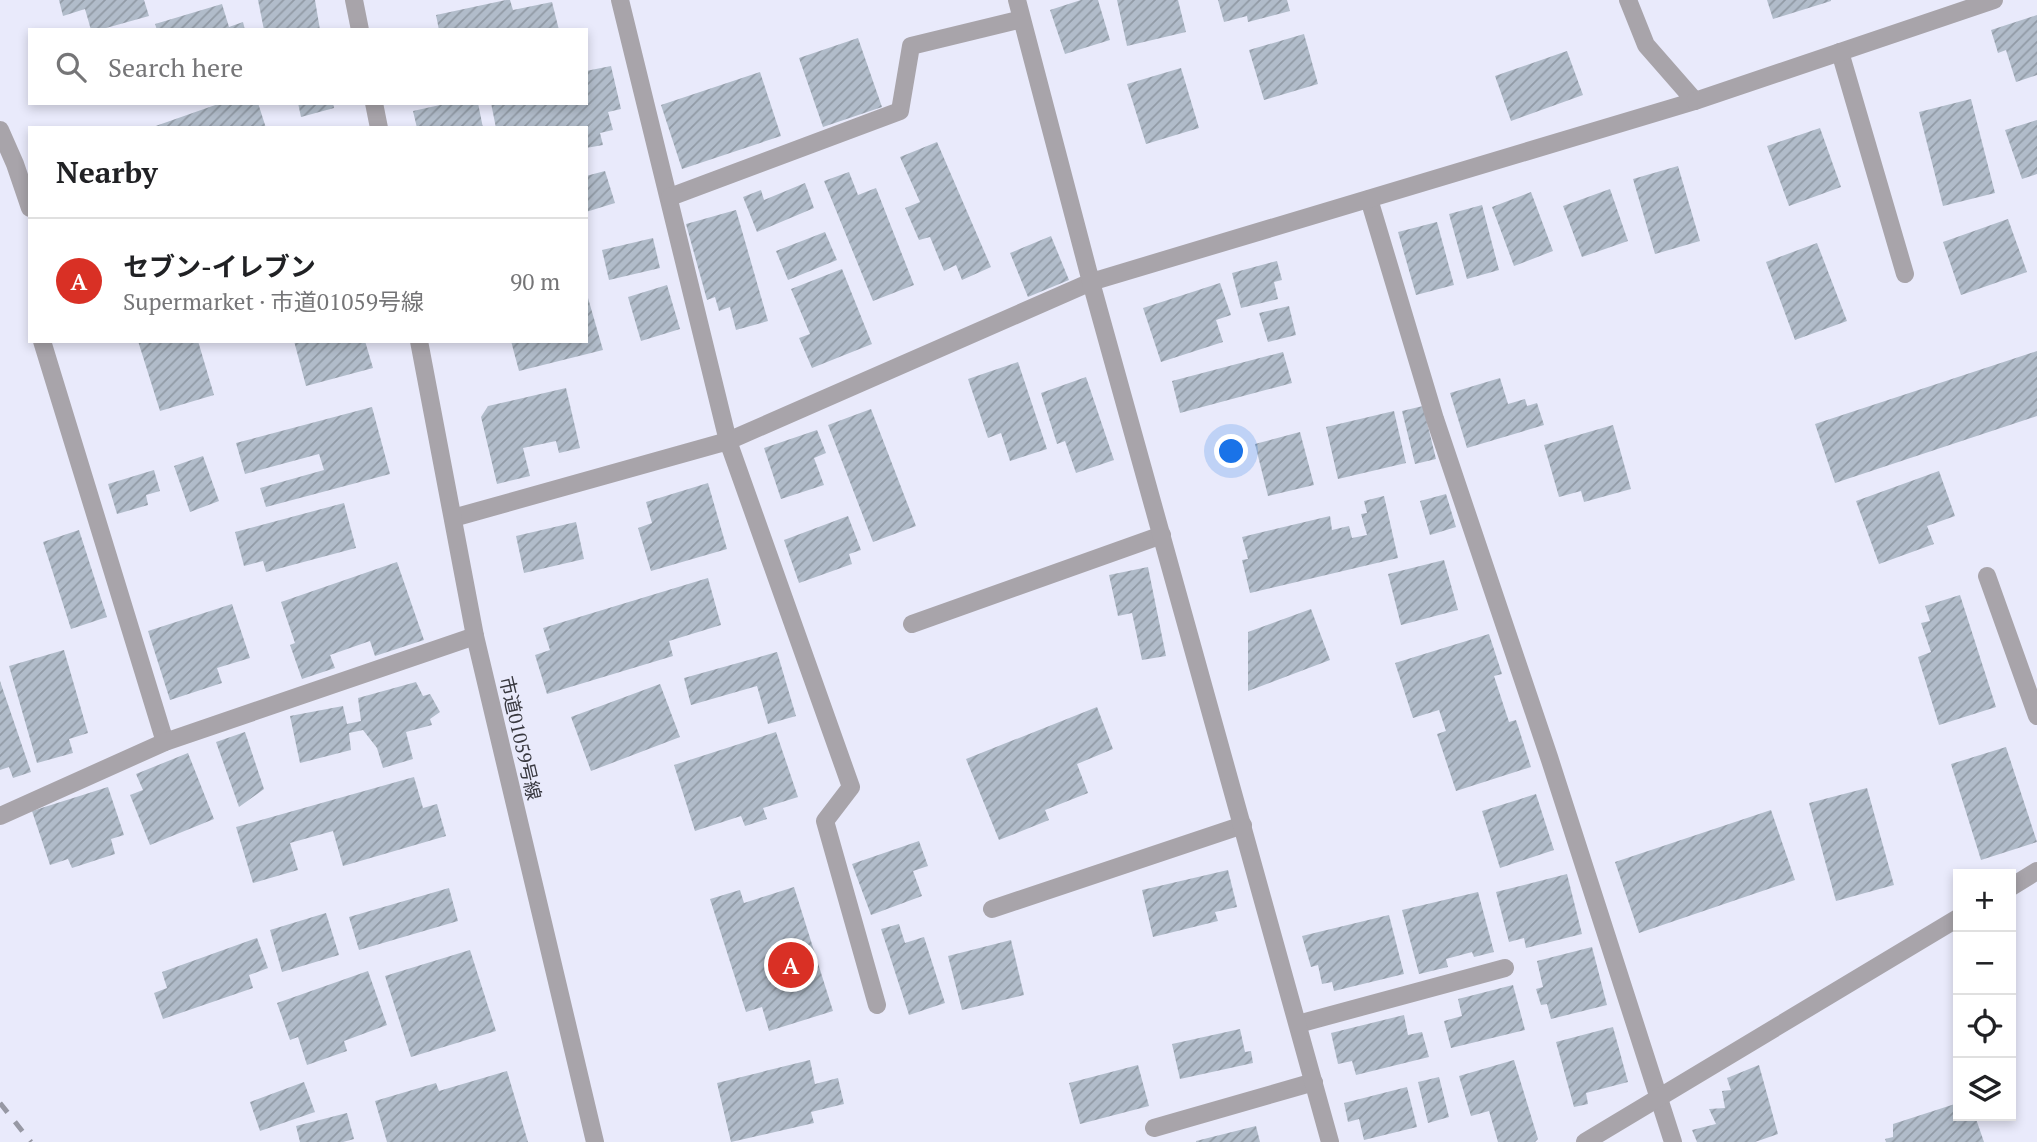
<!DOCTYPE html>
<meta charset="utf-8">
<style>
body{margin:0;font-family:"PT Serif","Noto Sans JP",serif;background:#f2f2f2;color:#202124}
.controls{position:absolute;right:21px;bottom:21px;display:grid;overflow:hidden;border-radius:0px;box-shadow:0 4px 10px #0003}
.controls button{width:63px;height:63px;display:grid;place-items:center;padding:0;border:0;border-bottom:2px solid #e0e0e0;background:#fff;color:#202124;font:35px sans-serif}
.you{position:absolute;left:1232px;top:452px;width:24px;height:24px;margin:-18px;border:5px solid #fff;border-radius:50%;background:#1a73e8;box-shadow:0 0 0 10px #1a73e833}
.badge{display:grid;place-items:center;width:46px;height:46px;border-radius:50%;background:#d93025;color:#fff;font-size:23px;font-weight:700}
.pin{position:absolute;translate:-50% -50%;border:4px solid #fff;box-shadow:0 2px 7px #0006}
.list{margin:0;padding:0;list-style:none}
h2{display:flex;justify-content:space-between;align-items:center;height:91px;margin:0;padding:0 28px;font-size:30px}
h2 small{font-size:23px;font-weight:400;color:#757577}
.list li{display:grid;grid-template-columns:46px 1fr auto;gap:21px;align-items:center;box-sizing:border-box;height:126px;padding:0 28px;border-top:2px solid #e0e0e0}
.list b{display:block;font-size:26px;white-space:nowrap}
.list p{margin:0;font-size:23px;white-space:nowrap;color:#757577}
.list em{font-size:23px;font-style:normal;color:#757577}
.icon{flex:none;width:38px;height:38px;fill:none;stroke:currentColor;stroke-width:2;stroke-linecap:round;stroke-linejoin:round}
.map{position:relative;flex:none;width:2037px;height:1142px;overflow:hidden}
.search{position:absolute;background:#fff;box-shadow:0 4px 10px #0003;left:28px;top:28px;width:560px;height:77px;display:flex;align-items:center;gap:18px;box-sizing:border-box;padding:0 24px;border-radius:0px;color:#757577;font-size:26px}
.panel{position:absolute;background:#fff;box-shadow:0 4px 10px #0003;left:28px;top:126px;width:560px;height:217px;border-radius:0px}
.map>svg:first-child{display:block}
.building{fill:url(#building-hatch)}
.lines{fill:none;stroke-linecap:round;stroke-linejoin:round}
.service{stroke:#a8a4aa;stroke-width:18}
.minor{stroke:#a8a4aa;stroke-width:18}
.tertiary{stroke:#a8a4aa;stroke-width:18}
.rail{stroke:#9798a4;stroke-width:5;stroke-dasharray:12 12;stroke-linecap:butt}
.labels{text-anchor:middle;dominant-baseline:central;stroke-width:5;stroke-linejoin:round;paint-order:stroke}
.street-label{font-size:19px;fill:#38383f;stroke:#e9eafb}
</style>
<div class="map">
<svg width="2037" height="1142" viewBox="0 0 2037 1142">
<defs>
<pattern id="building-hatch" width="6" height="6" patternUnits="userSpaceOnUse" patternTransform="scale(1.75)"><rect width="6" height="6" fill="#b1bcca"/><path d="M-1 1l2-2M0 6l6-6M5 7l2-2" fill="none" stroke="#919aa5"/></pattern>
</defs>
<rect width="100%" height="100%" fill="#e9eafb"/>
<path class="building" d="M59,0H144L149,16L99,30H91L85,9L63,16Z
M258,0H315L320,30H264Z
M506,0H510L513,10L552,2L559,30H439L436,15Z
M1081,0H1098L1110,40L1065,54L1050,10Z
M1117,0H1178L1186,32L1127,46Z
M1218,0H1287L1290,11L1248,22L1247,16L1224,22Z
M1767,0H1831V1L1773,19Z
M222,4L229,27L243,22L245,30H157L155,24Z
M2037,15V75L2016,82L2006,50L1998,53L1991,30Z
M1304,34L1318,84L1264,100L1249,50Z
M858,38L882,107L823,127L799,58Z
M1567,51L1583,95L1511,121L1495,76Z
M611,66L621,109L608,112L613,130L600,133L603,145L586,148V128H496L491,103H586V71Z
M1181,68L1199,128L1146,144L1127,84Z
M760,72L781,136L682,169L661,105Z
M1971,99L1995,193L1943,206L1919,112Z
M221,103H258L266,128H150Z
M298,103H333L334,108L301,117Z
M449,103H478L483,128H417L413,111Z
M2037,120V174L2022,179L2005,130Z
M1820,128L1841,187L1789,206L1767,146Z
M937,142L991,267L962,280L956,265L944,271L930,237L919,240L905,208L920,202L900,157Z
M1678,166L1700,241L1655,254L1633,179Z
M605,171L615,203L586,212V176Z
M849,172L858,195L876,188L914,285L873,301L824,181Z
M805,183L814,208L757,232L743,197L761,190L764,200Z
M1610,189L1628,241L1582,257L1563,206Z
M1531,192L1553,251L1514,266L1492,207Z
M1482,205L1499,270L1467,279L1449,214Z
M736,210L768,321L736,330L730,307L719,311L715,297L707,300L686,224Z
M2008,219L2027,272L1961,295L1943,242Z
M1437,222L1454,285L1416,295L1398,232Z
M825,232L837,260L788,280L776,251Z
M1051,236L1069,280L1028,297L1010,253Z
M653,238L660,268L609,280L602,250Z
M1817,243L1847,321L1795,340L1766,262Z
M1277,261L1282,280L1274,282L1278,299L1241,308L1232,273Z
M842,269L872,344L812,368L799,338L810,334L791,289Z
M1220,283L1231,315L1216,320L1223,342L1161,362L1143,308Z
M667,285L680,329L641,341L628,297Z
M586,291L603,350L519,371L511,341H586Z
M1289,306L1296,335L1268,342L1259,313Z
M138,341H198L214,395L160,411Z
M294,341H365L373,368L306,386Z
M2037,351V416L1835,483L1815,424Z
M1283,352L1292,383L1180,413L1172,381Z
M1018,362L1047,449L1010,461L1001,433L988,438L968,379Z
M1086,377L1114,460L1076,473L1065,441L1057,444L1041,393Z
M1500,378L1508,404L1525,399L1527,406L1537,403L1544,425L1467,448L1450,393Z
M566,388L580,448L559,453L556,441L523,448L530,476L497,484L481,417L488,406Z
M1423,406L1436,459L1415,464L1402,411Z
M372,407L390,474L266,507L260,488L324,470L319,454L245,474L236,443Z
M871,409L916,526L873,542L828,425Z
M1394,411L1406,463L1338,479L1326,427Z
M1613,425L1631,489L1584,502L1581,491L1559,497L1544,445Z
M817,430L826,453L814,458L824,485L781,499L764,448Z
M1300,432L1314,485L1268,496L1255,444Z
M203,456L219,501L190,512L174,466Z
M154,470L160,491L146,495L148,505L117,514L108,484Z
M1939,471L1955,516L1927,526L1934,544L1879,564L1856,501Z
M708,483L727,549L651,571L638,528L652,523L646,502Z
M1446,494L1456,527L1430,535L1420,501Z
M1384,496L1398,558L1250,593L1242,560L1248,559L1242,537L1330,516L1332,530L1349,526L1352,538L1367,535L1361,514L1367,513L1364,501Z
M344,503L356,548L266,572L263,561L244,566L235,532Z
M848,516L861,550L849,554L852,564L799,583L784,540Z
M576,522L584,559L524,573L516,536Z
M79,530L107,617L71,629L43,542Z
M1444,560L1458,610L1401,625L1388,574Z
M397,562L424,640L375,656L370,641L330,655L335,668L302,679L290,645L295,643L281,602Z
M1148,567L1166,656L1142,660L1132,613L1118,616L1109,575Z
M708,578L721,625L669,641L673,656L547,694L535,655L550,650L543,628Z
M1960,595L1996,707L1939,725L1918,657L1931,652L1921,623L1930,621L1925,606Z
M232,604L250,658L217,668L222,683L170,700L148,631Z
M1311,609L1330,660L1248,691V632Z
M1489,634L1502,674L1494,676L1509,722L1516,720L1531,767L1456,791L1437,734L1446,731L1439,710L1413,718L1395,663Z
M64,650L88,733L69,739L73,753L37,763L9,666Z
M777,652L796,716L768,724L757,686L691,705L684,678Z
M0,681L31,772L13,778L9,767L0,770Z
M416,682L423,696L430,694L440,712L430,719L432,725L406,732L413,759L383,768L377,748L363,730L349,733L351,750L300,763L290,716L343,706L347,724L361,721L358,698Z
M660,684L680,737L591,771L571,717Z
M1097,707L1113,749L1077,764L1088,793L1045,810L1049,820L999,840L966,759Z
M245,732L264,789L239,807L216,742Z
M776,732L798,797L763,808L767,819L745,826L741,816L695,831L674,765Z
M2006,747L2037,842L1981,860L1951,764Z
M188,753L214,819L150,845L130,795L143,790L136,774Z
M414,777L423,808L437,804L446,836L343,866L333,831L290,843L298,870L253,883L236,827Z
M108,787L124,835L111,839L115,854L72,868L68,859L50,865L32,811Z
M1867,788L1894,885L1836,901L1809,803Z
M1536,794L1554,850L1500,868L1482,811Z
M1771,810L1795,880L1639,933L1615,862Z
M919,841L928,866L913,871L922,896L871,915L852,864Z
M1228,870L1237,907L1215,912L1218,921L1153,937L1142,890Z
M1567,874L1582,934L1526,948L1524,938L1509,942L1496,892Z
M794,887L833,1011L769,1031L762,1007L746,1012L710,899L740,890L744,903Z
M449,888L458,921L359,950L349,917Z
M1478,892L1494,952L1474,957L1472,952L1446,959L1448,967L1419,974L1402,910Z
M326,913L339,955L282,972L270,930Z
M1389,915L1404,974L1334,991L1332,982L1322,984L1318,965L1311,967L1302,936Z
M899,924L905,943L924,937L945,1003L909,1015L881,929Z
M257,938L268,968L249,975L253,988L163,1019L154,993L167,988L162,972Z
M1011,940L1024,995L962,1010L948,956Z
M1592,947L1607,1005L1551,1019L1547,1004L1541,1005L1536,989L1543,987L1537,961Z
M470,950L496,1031L411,1057L385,976Z
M368,971L387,1025L344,1041L347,1051L307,1065L298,1037L290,1040L277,1003Z
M1513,985L1525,1030L1451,1048L1444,1021L1462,1016L1458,999Z
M1404,1015L1408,1035L1422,1032L1429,1057L1356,1075L1352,1061L1338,1064L1331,1033Z
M1613,1027L1628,1082L1586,1093L1588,1104L1574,1107L1556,1042Z
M1240,1029L1245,1052L1251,1051L1253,1063L1180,1079L1172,1044Z
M810,1060L815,1084L838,1078L844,1104L811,1112L814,1123L731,1142L717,1083Z
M1514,1060L1538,1139L1535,1142H1498L1489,1111L1471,1116L1459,1076Z
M1138,1065L1149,1106L1080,1124L1069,1083Z
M1759,1065L1778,1134L1755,1142H1697L1692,1130L1716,1124L1709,1109L1725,1108L1722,1091L1731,1090L1727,1078Z
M507,1071L528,1142H387L375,1101L436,1083L439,1091Z
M1439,1077L1449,1117L1428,1123L1418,1082Z
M304,1082L315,1112L260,1131L250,1102Z
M1407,1087L1417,1127L1364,1140L1359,1119L1348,1122L1344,1103Z
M1958,1103V1116H1975L1984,1142H1886L1885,1139L1893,1137V1124Z
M347,1113L354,1139L343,1142H300L296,1126Z
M1256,1126L1260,1142H1196V1141Z"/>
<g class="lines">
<path class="service" d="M620,0L728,441L851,787L825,821L877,1005
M0,130L15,164L30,208
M1369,199L1435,419L1549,757L1673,1142
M42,341L165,742
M453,518L728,441L1091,282
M912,624L1162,535
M992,909L1243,825
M1298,1024L1505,968
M1154,1128L1314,1082"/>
<path class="minor" d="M1017,0L1091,282L1330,1142
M1840,52L1905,274
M670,197L900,111L911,46L1022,19
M1091,282L1695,101L1646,45L1628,0
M1987,576L2037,716
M0,816L165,742L475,636
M2011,887L2037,871
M1585,1142L1958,918"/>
<path class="tertiary" d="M354,0L360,30
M1695,101L1994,0
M374,103L379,128
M419,341L475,636L595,1142"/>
<path class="rail" d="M0,1103L31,1142"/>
</g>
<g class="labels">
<g class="street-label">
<text transform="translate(521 738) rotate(77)">市道01059号線</text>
</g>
</g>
</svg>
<div class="controls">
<button>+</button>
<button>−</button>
<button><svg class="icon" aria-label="locate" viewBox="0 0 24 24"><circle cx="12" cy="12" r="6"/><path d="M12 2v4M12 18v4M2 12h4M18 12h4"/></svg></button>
<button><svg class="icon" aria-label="layers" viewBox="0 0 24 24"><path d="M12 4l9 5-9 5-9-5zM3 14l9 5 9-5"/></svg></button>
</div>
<div class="you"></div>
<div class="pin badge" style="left:791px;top:965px">A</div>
<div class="search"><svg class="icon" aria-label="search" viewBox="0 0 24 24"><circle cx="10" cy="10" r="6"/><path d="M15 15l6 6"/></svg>Search here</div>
<section class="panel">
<h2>Nearby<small></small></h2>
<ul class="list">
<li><span class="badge">A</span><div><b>セブン-イレブン</b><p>Supermarket · 市道01059号線</p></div><em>90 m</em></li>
</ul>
</section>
</div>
